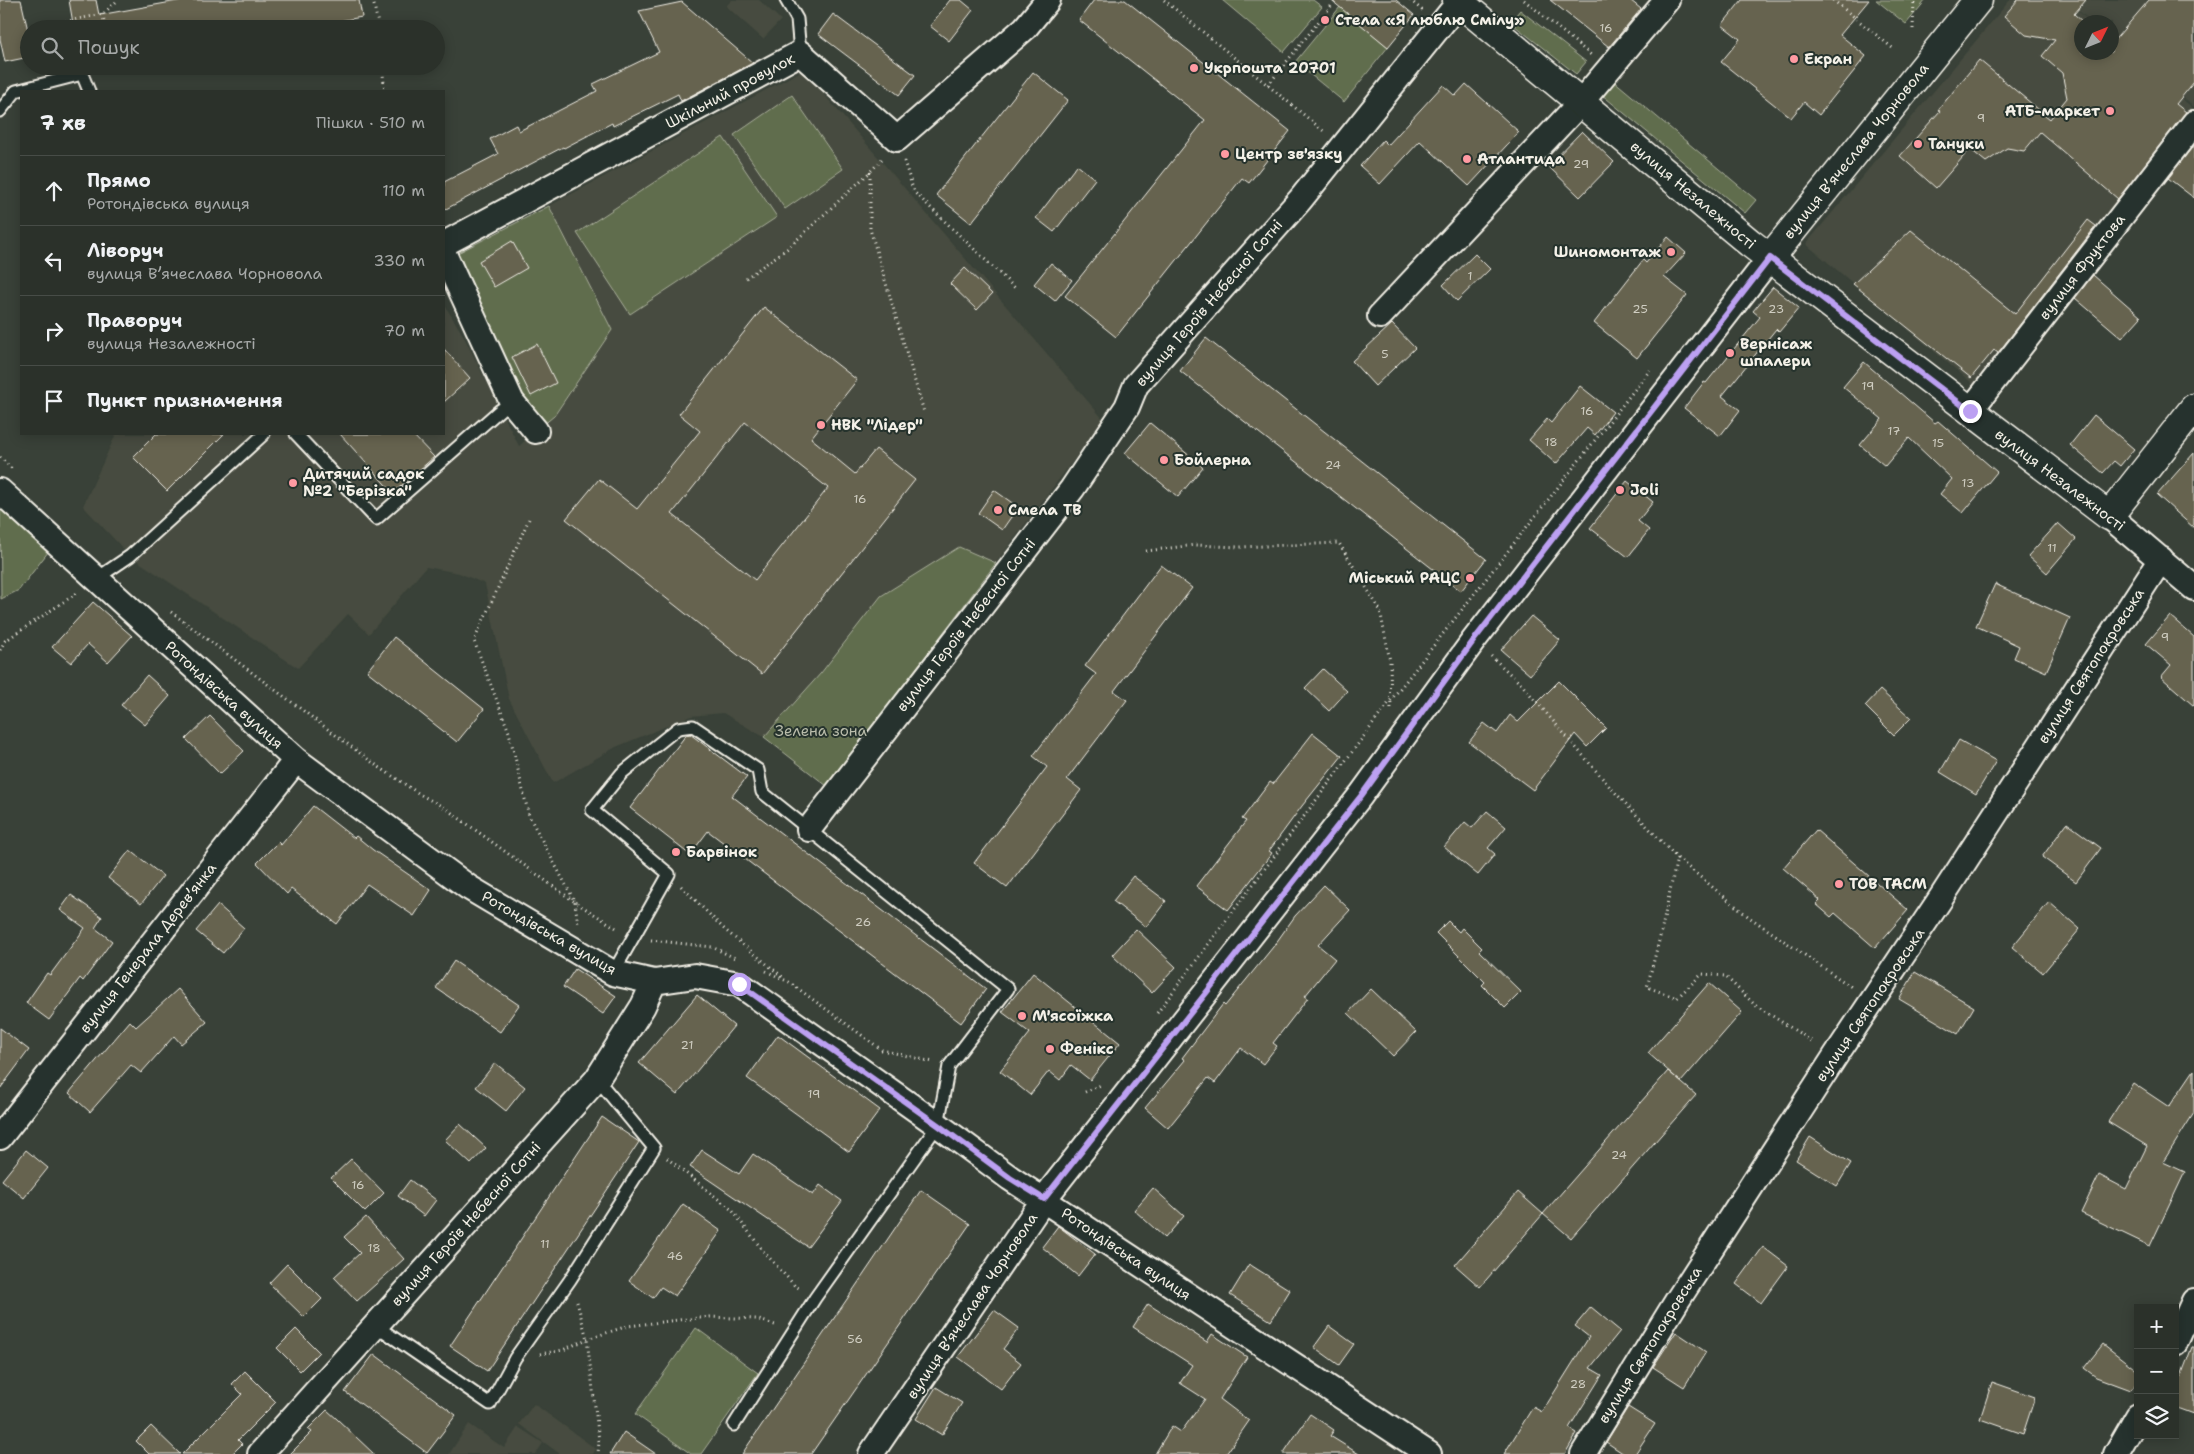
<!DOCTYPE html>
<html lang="uk">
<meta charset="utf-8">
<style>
body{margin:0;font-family:"Shantell Sans",sans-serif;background:#373d36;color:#f1f3f6}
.controls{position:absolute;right:15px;bottom:15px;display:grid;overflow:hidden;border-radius:0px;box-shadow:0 2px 12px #0003}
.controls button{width:45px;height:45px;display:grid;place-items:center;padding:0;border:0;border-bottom:1px solid #474c47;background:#2b312a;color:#f1f3f6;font:25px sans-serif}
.compass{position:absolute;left:2074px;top:15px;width:45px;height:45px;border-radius:50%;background:#2b312a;box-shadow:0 2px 12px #0003;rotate:47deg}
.stop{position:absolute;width:15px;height:15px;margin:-11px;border:4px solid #bca0f2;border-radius:50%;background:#fff}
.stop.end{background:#bca0f2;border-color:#fff;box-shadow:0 1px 5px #0008}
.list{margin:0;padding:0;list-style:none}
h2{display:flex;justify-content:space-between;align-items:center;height:65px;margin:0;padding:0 20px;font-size:21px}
h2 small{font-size:16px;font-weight:400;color:#a6a9a8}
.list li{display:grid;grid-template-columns:32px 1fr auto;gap:15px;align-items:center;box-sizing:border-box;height:70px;padding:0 20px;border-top:1px solid #474c47}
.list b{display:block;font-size:19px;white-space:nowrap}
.list p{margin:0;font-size:16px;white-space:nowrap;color:#a6a9a8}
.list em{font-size:16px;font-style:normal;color:#a6a9a8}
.icon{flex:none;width:28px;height:28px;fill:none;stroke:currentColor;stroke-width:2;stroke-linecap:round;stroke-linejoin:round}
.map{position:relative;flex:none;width:2194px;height:1454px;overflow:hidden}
.search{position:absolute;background:#2b312a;box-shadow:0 2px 12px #0003;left:20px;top:20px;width:425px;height:55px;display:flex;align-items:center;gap:12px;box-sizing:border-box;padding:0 18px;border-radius:28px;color:#a6a9a8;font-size:19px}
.panel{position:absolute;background:#2b312a;box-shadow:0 2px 12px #0003;left:20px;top:90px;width:425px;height:345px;border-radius:0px}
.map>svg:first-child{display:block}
.built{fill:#464b3f}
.green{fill:#606d4e;stroke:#aaaf9b}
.building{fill:#666350;stroke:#f4f1e8;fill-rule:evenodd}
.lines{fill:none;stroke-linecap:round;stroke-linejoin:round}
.lane-casing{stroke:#f4f1e8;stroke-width:15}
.street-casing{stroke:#f4f1e8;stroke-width:28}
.secondary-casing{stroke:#f4f1e8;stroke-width:31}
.path{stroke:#f4f1e8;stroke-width:3;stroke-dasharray:1 4;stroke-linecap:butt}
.lane{stroke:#26332d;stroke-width:11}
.street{stroke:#26332d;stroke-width:24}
.secondary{stroke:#26332d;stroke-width:28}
.route{stroke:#bca0f2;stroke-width:6}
.poi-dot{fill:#ff9aa2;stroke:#26332d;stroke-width:2}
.labels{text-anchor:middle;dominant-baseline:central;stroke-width:4;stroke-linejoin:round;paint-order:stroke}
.number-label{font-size:12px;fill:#d0cec2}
.poi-label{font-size:15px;font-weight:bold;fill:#f4f1e8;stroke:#26332d;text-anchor:start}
.street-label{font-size:15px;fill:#f4f1e8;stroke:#26332d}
.park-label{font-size:15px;fill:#b9bcaa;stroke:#26332d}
</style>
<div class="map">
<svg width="2194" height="1454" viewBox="0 0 2194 1454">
<rect width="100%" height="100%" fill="#394138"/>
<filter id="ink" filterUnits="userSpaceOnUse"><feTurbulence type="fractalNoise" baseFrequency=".02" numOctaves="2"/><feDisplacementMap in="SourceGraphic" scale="10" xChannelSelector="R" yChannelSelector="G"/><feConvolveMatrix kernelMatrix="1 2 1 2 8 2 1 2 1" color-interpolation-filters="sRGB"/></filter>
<g filter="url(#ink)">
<path class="built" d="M732,0H759L781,20L763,39L726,6Z
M2010,0H2064L2091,22H2082V52H2112V40L2194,109V136L1991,399L1806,244Z
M2065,0H2194V107L2112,38V22H2092Z
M803,70L1104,420L827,786L764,737L723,713L691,716L616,747L553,783L509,699L485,584L459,573L426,567L369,634L348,614L298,668L130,556L83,506L116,434H444V304L463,335L519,446L554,415L611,330L549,206Z
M534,1404L596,1449L593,1454H560L519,1424Z
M469,1424L504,1448L518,1427L543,1443L536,1454H449Z"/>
<path class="green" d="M1222,0H1313L1322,7L1284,52Z
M1876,0H1926L1906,24Z
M1340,7L1388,47L1344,102L1295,62Z
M1520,10L1586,62L1576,74L1510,22Z
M1613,80L1756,200L1745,213L1601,94Z
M792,95L843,169L785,209L734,135Z
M723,137L777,217L630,314L577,233Z
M549,206L612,330L554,416L536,431L446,259Z
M0,488L55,543L19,590L1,599Z
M959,547L996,563L827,786L764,737L821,673L881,596Z
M696,1328L758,1373L701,1454H691L635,1414Z"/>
<path class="building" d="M0,0H21L29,35V57L5,62L0,39Z
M69,0H96L99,15L183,0H359L362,17L294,29H74Z
M950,0H961L973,10L949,41L930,26Z
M1094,0H1125L1290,131L1249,183L1242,178L1116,337L1065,296L1205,120L1079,20Z
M1331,0H1396L1414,15L1388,47Z
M1550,0H1630L1641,9L1609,47Z
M1742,0H1869L1840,35L1866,56L1819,115L1804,102L1791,118L1721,62L1740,39L1722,25Z
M2018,0H2086L2074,14L2083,22L2082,52H2112V43L2149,0H2194V82L2176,104L2186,112L2118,199L2040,132L2024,151L2007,148L1986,162L1970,149L1936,188L1900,156L1940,111L1938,110L1979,60L2050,119L2067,98L2062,73L2042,56L2055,40L2026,35L2004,16Z
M682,2L753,63L681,101L678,94L613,126L612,123L564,148L563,147L444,210V182L498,154L490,139L516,125L519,131L597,91L593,84L659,52L639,11Z
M833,14L915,75L899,95L818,34Z
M1033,72L1068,100L971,223L936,195Z
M1466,84L1519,132L1469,186L1420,141L1380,184L1360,166L1383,140L1388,145L1443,85L1455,96Z
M1582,131L1614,162L1580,197L1548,166Z
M2194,145V198L2168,178Z
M1077,165L1095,179L1054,232L1036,218Z
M2088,220L2096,226L1998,353L1994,350L1971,378L1853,284L1911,230L2015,314Z
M1668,237L1686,253L1664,277L1687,295L1637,358L1594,323L1643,260L1646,263Z
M512,241L527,268L494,287L479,261Z
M1475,254L1490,269L1457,301L1443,285Z
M1051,263L1072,280L1055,301L1034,284Z
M965,268L992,294L977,310L950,284Z
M2093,275L2141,317L2122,338L2075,298Z
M1773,287L1799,308L1779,332L1776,329L1722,396L1740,410L1720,436L1684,408L1704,382L1706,383L1760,317L1753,311Z
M764,307L857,380L811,438L855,474L876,449L915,480L762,674L566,519L599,479L637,509L700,431L679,414ZM745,422L828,488L755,580L672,514Z
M1392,324L1415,348L1375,386L1352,361Z
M1206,338L1486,559L1461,591L1180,371Z
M537,344L556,383L531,396L512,357Z
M444,349L470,378L444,402Z
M1864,362L1935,423L1938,421L1997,472L1963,513L1940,494L1952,479L1909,438L1885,466L1860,445L1882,419L1843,387Z
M1580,386L1613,412L1595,435L1587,428L1556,464L1529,440L1547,419L1551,423Z
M2094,415L2134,449L2120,466L2114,461L2103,473L2070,445Z
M1150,423L1203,467L1178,497L1125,453Z
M156,434H224L167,491L133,457Z
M340,434H412L434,457L393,493Z
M2194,453V528L2157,495Z
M1627,481L1653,502L1638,521L1649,530L1628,557L1590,528Z
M994,490L1018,507L1002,530L978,513Z
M2058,523L2076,539L2047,573L2028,556Z
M1161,565L1192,588L1114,691L1127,700L1067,779L1081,790L1007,888L974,863L1047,767L1033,756L1096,674L1085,666Z
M1995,584L2070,618L2046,672L2014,658L2019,646L1976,626Z
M93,602L132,636L108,662L88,644L71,663L52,647Z
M1531,616L1560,640L1530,675L1501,650Z
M2170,616L2194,637V706L2161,677L2171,665L2146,644Z
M394,637L484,709L457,742L367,671Z
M1323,669L1347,691L1329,711L1305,688Z
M147,675L170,696L145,725L121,705Z
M1559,681L1606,728L1587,747L1575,734L1533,790L1469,742L1484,723L1497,733L1510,715L1518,722Z
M1880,690L1911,718L1894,735L1865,706Z
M210,716L244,751L220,774L186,739Z
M1313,733L1342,756L1302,806L1269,851L1272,853L1228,910L1196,886L1246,821L1242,819L1270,782L1273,784Z
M690,734L747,777L732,796L986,989L961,1023L708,831L690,855L630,808L686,735Z
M1959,740L1996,761L1976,794L1940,772Z
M313,806L354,838L356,836L373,850L431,890L414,916L367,884L337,924L291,889L287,894L257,863L278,842L281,845Z
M1487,811L1506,827L1488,848L1495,854L1478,875L1444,847L1465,822L1472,828Z
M2067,823L2101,848L2076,882L2042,857Z
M1816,830L1908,910L1875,948L1835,913L1831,917L1816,904L1820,900L1783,868Z
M130,850L163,876L141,904L108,878Z
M1133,876L1166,901L1146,927L1113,901Z
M1324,885L1350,910L1318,945L1335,959L1305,996L1308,998L1273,1043L1277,1046L1263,1064L1241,1048L1215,1083L1208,1078L1168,1128L1145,1108L1185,1060L1182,1058L1223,1004L1225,1006L1273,947L1295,916Z
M71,895L102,917L95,928L112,941L83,981L80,978L49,1020L26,1003L47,973L50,975L85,928L60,910Z
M2049,902L2080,929L2043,973L2012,947Z
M218,905L244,928L223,953L196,931Z
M1448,921L1459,932L1462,928L1482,948L1479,951L1521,992L1505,1008L1482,985L1485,982L1436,933Z
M1136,929L1176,967L1152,993L1112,955Z
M454,961L519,1005L500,1032L436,988Z
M575,969L616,996L603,1014L563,987Z
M1915,972L1974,1007L1958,1034L1899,999Z
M1033,973L1120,1043L1090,1080L1071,1065L1060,1080L1049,1071L1030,1095L1000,1071L1030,1033L1002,1012Z
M1709,983L1742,1012L1681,1082L1648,1053Z
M178,989L207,1022L181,1044L174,1036L141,1073L131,1065L90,1112L69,1093L130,1021L136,1027Z
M1371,989L1416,1032L1393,1056L1348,1013Z
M697,995L734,1026L677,1095L639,1063Z
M0,1028L29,1050L0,1089Z
M778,1035L880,1110L849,1152L747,1078Z
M495,1063L525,1087L506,1111L476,1087Z
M2194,1070V1113L2163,1162L2185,1172L2150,1246L2081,1213L2099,1175L2126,1189L2147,1146L2108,1122L2133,1083L2169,1107Z
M1668,1071L1696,1095L1571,1238L1543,1214Z
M602,1117L639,1142L487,1371L450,1346Z
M460,1124L486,1148L471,1164L445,1140Z
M1810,1137L1851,1163L1837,1186L1796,1160Z
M26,1150L48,1168L24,1198L2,1180Z
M702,1150L739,1174L753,1154L813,1195L820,1185L842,1201L808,1247L690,1167Z
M351,1159L384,1193L365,1212L331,1178Z
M410,1180L436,1200L424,1216L398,1196Z
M1153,1188L1184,1216L1165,1238L1134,1210Z
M921,1190L970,1224L811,1454H742Z
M1518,1192L1543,1214L1480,1287L1455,1265Z
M683,1204L721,1231L675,1296L661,1287L653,1298L629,1281Z
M366,1217L404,1259L357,1301L334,1277L360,1253L344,1237Z
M1058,1226L1095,1254L1078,1276L1042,1247Z
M1763,1247L1788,1266L1761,1303L1736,1284Z
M287,1264L322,1299L304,1317L269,1283Z
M1249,1264L1290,1290L1271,1321L1230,1295Z
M1148,1304L1207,1342L1212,1334L1247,1357L1220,1399L1249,1421L1226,1454H1155L1172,1426L1181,1432L1205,1399L1180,1383L1192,1365L1133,1327Z
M1591,1307L1620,1331L1590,1368L1602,1375L1569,1428L1577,1433L1565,1454H1504L1533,1407L1542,1412L1589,1337L1575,1326Z
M994,1310L1019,1328L1003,1349L1021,1363L1001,1389L958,1357Z
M1329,1326L1354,1344L1339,1365L1314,1347Z
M296,1329L319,1352L300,1371L277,1348Z
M1676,1332L1706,1352L1684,1387L1653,1367Z
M2103,1344L2138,1371V1381L2131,1390L2096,1377L2084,1368Z
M2192,1347H2194V1414L2175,1407V1392Z
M374,1354L456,1415L427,1453L345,1392Z
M245,1371L276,1402L238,1440L242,1444L232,1454H182L242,1394L232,1384Z
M1992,1382L2035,1397L2023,1434L1980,1419Z
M936,1387L962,1403L942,1435L916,1419Z
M1628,1407L1655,1424L1635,1454H1624L1606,1442Z
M327,1410L337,1419L374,1454H290L312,1432L308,1429Z
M1310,1414L1334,1430L1330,1436L1359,1454H1283Z
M151,1426L180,1454H149L136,1441Z
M624,1432L656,1454H610Z"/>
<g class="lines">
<defs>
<path id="lane" d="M786,0L797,19L800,53
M0,111L16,91L82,74L89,91
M296,434L376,519L500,410L512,402
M96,579L130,556L264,434
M613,973L669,874L592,810L622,773L678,728L693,726L758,770L762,792L1008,989L949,1066L938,1125L815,1298L734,1425
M375,1325L490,1404L515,1358L570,1280L654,1148L597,1079"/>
<path id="street" d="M444,244L800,53L897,139L1025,28L1048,0
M444,254L512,402L536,431
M1380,316L1581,102L1667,0
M1970,411L2194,123
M0,491L296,760L468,887L613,973L654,982L695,976L739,984L938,1125L1010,1178L1429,1454
M2109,516L2194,588
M809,829L1072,489L1127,407L1136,385L1300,200L1459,2
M0,1137L296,760
M2175,1343L2194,1301
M260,1454L597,1079L643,1006L654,982
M871,1454L1044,1199L1361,795L1474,640L1770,258
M1583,1454L1677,1301L1836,1055L1939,901L2161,559
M2116,1454L2138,1416"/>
<path id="secondary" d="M1457,0L1750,243L2109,516L2194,408
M1770,258L1978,0"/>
</defs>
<use href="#lane" class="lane-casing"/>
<use href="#street" class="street-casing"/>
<use href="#secondary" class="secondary-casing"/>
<path class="path" d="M373,0L379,29
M1164,0L1326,133
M1410,0L1423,11
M1524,0L1591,55
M1833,0L1895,50
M103,14L105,29
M60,29L63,22L103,14L118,0
M1913,29L1914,0
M382,66L385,91
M99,71L108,69V66
M1268,85L1336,0
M904,161L914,192L1015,288
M870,172V229L924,412
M746,278L788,248L870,172L883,158
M0,457L12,469
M529,519L474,641L509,732L529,816L575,902L578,924
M1146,551L1195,545L1239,547L1339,543L1380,610L1390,661L1391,711
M171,612L373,763L421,795L445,808L575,902L618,929
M0,650L5,641L77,593
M1491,656L1523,686L1610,787L1677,858L1749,917L1853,988
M1677,858L1661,933L1647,987L1677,998L1702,974L1725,976L1755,1005L1815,1043
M681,886L725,930L784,978
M651,940L712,947L735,958
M766,971L789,982L882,1050L933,1062
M1157,1013L1391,700L1650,370
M1085,1092L1103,1084
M667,1158L732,1210L764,1252L795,1286L801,1289
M577,1302L587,1339L599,1441L598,1454
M540,1354L563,1350L587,1339L628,1326L678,1320L710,1317L756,1319L778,1326"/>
<use href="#lane" class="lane"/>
<use href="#street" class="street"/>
<use href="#secondary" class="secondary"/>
</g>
</g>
<g class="lines" filter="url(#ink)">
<path class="route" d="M739,984L938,1125L1010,1178L1044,1199L1361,796L1474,640L1770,258L1970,411"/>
</g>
<g class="poi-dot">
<circle cx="1325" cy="20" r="5"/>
<circle cx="1794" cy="59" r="5"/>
<circle cx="1194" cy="68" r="5"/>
<circle cx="2110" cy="111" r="5"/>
<circle cx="1918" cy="144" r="5"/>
<circle cx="1225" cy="154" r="5"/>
<circle cx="1467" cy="159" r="5"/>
<circle cx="1671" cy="252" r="5"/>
<circle cx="1730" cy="353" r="5"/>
<circle cx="821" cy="425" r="5"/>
<circle cx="1164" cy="460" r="5"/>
<circle cx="293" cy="483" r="5"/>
<circle cx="1620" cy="490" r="5"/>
<circle cx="998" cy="510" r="5"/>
<circle cx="1470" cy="578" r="5"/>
<circle cx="676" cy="852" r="5"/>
<circle cx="1839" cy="884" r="5"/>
<circle cx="1022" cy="1016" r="5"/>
<circle cx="1050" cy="1049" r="5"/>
</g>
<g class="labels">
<g class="number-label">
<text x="1606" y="28">16</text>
<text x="1981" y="118">9</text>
<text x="1581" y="164">29</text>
<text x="1470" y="276">1</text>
<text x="1640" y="309">25</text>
<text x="1776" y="309">23</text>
<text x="1385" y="354">5</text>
<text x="1868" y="386">19</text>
<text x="1587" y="411">16</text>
<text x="1894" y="431">17</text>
<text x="1551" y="442">18</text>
<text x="1938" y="443">15</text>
<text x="1333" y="465">24</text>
<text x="1968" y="483">13</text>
<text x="860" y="499">16</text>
<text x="2052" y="548">11</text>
<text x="2165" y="637">9</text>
<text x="863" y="922">26</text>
<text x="687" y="1045">21</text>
<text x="814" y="1094">19</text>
<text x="1619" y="1155">24</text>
<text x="358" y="1185">16</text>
<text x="545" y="1244">11</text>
<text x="374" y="1248">18</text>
<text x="675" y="1256">46</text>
<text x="855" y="1339">56</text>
<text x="1578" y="1384">28</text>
</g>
<g class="poi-label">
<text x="1335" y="20">Стела «Я люблю Смілу»</text>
<text x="1804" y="59">Екран</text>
<text x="1204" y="68">Укрпошта 20701</text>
<text x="2100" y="111" text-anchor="end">АТБ-маркет</text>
<text x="1928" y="144">Тануки</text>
<text x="1235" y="154">Центр зв'язку</text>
<text x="1477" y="159">Атлантида</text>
<text x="1661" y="252" text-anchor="end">Шиномонтаж</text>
<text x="1740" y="344">Вернiсаж<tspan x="1740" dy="17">шпалери</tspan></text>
<text x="831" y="425">НВК "Лідер"</text>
<text x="1174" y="460">Бойлерна</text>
<text x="303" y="474">Дитячий садок<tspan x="303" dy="17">№2 "Берізка"</tspan></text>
<text x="1630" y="490">Joli</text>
<text x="1008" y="510">Смела ТВ</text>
<text x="1460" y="578" text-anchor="end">Міський РАЦС</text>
<text x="686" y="852">Барвінок</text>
<text x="1849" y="884">ТОВ ТАСМ</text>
<text x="1032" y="1016">М'ясоїжка</text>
<text x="1060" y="1049">Фенікс</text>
</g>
<g class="street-label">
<text transform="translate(730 91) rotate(-28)">Шкільний провулок</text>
<text transform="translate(1856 151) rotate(-51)">вулиця Вʼячеслава Чорновола</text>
<text transform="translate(1693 195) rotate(40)">вулиця Незалежності</text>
<text transform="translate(2082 267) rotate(-52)">вулиця Фруктова</text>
<text transform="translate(1209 303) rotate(-49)">вулиця Героїв Небесної Сотні</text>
<text transform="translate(2060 480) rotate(37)">вулиця Незалежності</text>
<text transform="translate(966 625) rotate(-52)">вулиця Героїв Небесної Сотні</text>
<text transform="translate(2091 666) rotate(-57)">вулиця Святопокровська</text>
<text transform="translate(224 695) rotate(42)">Ротондівська вулиця</text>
<text transform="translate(549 933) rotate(30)">Ротондівська вулиця</text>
<text transform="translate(148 948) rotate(-52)">вулиця Генерала Деревʼянка</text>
<text transform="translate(1870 1005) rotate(-56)">вулиця Святопокровська</text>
<text transform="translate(466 1224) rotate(-48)">вулиця Героїв Небесної Сотні</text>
<text transform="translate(1126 1254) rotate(34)">Ротондівська вулиця</text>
<text transform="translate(972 1306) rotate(-56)">вулиця Вʼячеслава Чорновола</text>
<text transform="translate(1650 1345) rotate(-58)">вулиця Святопокровська</text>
</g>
<g class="park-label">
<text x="821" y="731">Зелена зона</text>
</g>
</g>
</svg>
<div class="controls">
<button>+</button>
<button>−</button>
<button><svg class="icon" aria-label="layers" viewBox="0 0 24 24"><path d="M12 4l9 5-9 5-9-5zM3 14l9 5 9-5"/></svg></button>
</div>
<svg class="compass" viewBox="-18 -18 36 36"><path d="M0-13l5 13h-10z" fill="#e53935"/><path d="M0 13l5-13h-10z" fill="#a6a9a8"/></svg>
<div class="stop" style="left:739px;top:984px"></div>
<div class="stop end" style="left:1970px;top:411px"></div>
<div class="search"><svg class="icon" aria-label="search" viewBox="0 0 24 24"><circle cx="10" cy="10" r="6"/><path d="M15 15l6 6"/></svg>Пошук</div>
<section class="panel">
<h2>7 хв<small>Пішки · 510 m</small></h2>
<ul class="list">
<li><svg class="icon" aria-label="ahead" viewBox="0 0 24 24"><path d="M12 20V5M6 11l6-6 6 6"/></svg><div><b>Прямо</b><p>Ротондівська вулиця</p></div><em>110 m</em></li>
<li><svg class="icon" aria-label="left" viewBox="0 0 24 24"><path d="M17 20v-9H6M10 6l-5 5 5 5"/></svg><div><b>Ліворуч</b><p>вулиця Вʼячеслава Чорновола</p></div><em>330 m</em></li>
<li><svg class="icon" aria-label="right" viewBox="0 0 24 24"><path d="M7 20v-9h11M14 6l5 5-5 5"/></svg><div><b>Праворуч</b><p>вулиця Незалежності</p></div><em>70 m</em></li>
<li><svg class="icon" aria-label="arrive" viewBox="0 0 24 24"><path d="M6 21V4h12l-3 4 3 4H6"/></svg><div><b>Пункт призначення</b></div></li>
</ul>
</section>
</div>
